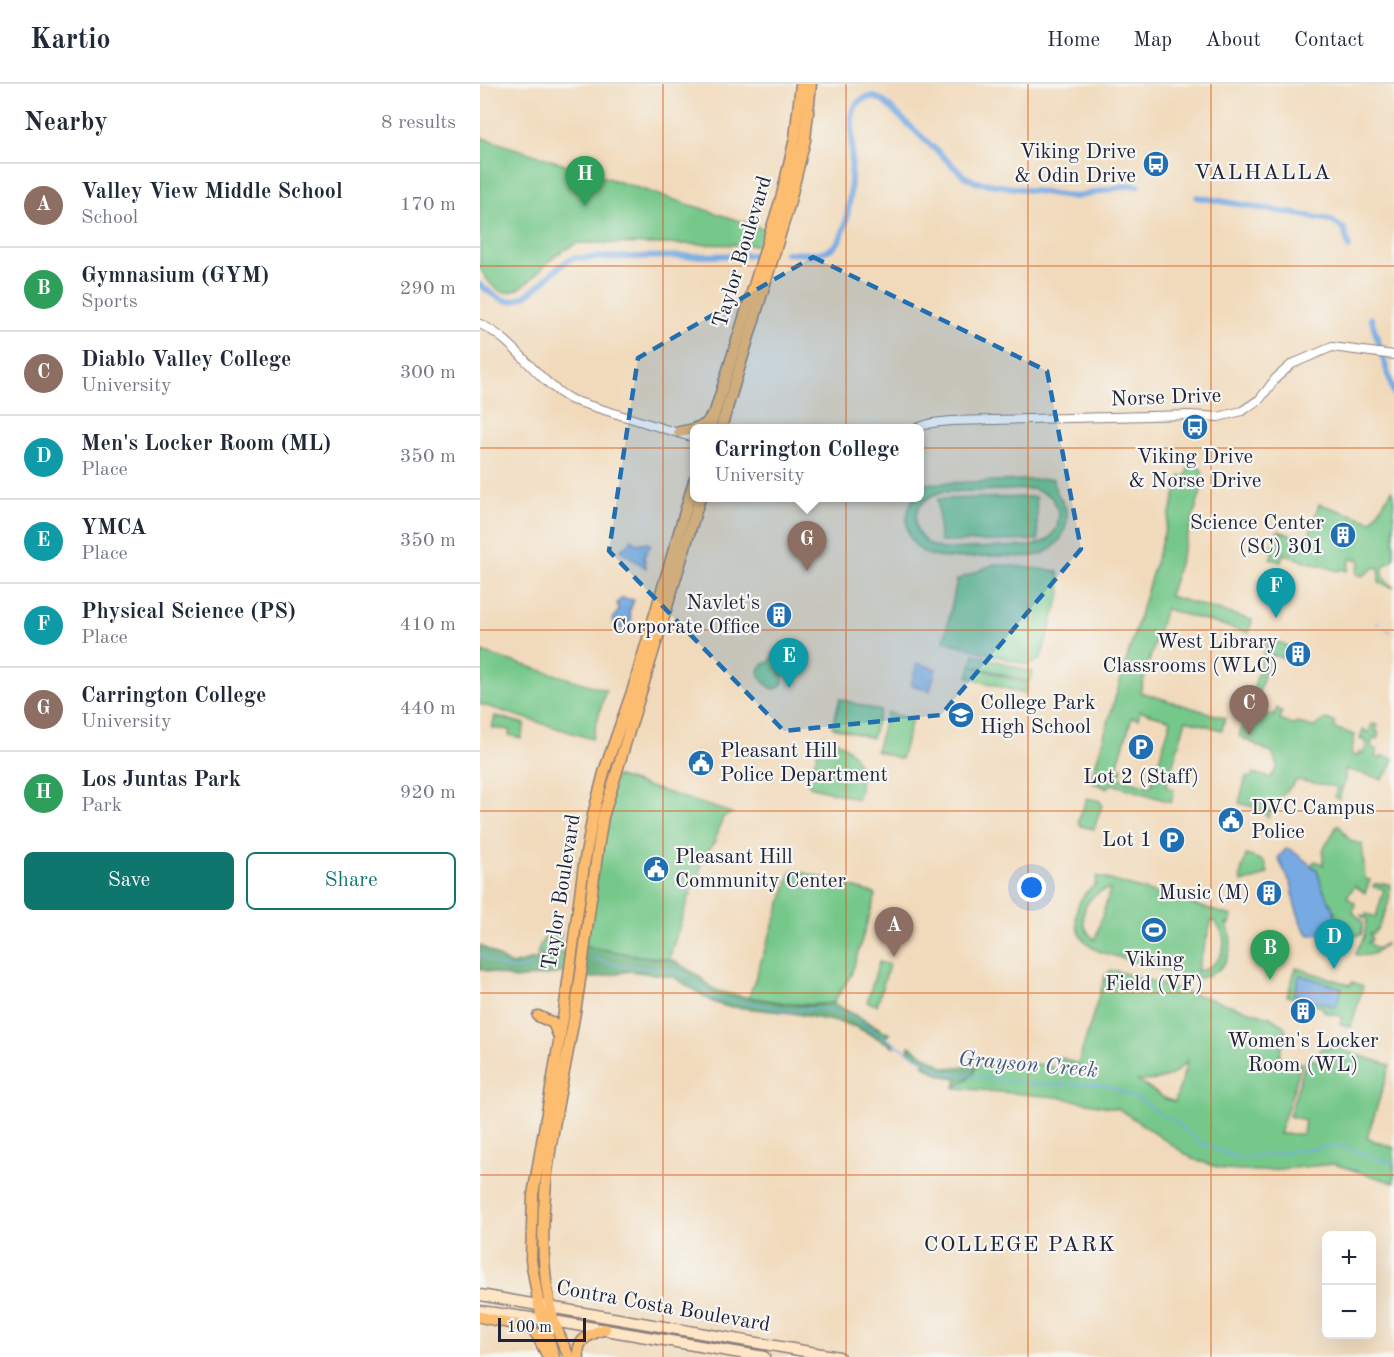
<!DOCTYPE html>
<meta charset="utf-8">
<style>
body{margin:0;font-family:"Old Standard TT",serif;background:#f2f2f3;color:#1f2937}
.controls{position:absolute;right:18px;bottom:18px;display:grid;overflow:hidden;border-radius:9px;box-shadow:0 6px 24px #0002}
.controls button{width:54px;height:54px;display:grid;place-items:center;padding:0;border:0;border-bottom:2px solid #e0e1e3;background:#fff;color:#1f2937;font:30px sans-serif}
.scale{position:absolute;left:18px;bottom:15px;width:88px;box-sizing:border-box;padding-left:6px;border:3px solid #22223b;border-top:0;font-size:16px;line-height:21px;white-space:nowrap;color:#22223b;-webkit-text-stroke:4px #f6f6f2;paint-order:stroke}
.you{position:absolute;left:552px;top:804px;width:21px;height:21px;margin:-15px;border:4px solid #fff;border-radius:50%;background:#1a73e8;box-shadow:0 0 0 9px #1a73e833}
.badge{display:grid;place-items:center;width:39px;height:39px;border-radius:50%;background:#0f766e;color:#fff;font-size:20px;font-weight:700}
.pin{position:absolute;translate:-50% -50px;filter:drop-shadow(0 2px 3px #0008)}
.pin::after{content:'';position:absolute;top:32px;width:21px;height:18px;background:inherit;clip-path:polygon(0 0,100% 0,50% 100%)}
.popup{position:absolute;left:210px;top:340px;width:234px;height:78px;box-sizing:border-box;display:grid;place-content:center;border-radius:9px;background:#fff;filter:drop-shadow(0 2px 4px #0005);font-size:20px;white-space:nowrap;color:#747a83}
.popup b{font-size:22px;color:#1f2937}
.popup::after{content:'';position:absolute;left:50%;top:100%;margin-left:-12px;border:12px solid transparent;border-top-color:#fff}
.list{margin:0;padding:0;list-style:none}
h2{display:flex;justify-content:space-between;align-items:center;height:78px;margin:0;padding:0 24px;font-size:26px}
h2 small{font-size:20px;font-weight:400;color:#747a83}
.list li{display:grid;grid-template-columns:39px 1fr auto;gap:18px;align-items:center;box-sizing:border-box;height:84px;padding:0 24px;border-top:2px solid #e0e1e3}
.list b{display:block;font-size:22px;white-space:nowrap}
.list p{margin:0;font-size:20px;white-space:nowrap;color:#747a83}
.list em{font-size:20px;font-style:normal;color:#747a83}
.actions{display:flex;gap:12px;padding:18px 24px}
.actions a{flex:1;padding:14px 0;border:2px solid #0f766e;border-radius:9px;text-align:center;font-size:21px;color:#0f766e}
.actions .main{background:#0f766e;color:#fff}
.map{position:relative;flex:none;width:914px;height:1273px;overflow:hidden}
header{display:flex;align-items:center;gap:36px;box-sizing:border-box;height:84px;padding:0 30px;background:#fff;border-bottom:2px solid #e0e1e3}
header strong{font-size:28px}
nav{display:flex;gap:33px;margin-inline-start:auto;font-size:21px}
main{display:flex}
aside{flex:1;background:#fff}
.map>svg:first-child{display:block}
.green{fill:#76c88a;stroke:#4c7562;stroke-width:1.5;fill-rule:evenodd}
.forest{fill:#60ac76;stroke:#416758;stroke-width:1.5}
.water{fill:#77aae3;stroke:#4c668f;stroke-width:1.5}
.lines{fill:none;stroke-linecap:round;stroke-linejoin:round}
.stream{stroke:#77aae3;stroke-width:1.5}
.canal{stroke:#77aae3;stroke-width:6}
.tertiary-casing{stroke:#8a7e7b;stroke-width:10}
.secondary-casing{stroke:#8a7e7b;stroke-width:13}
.primary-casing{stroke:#8a7e7b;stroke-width:13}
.tertiary{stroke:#fff;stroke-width:8}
.secondary{stroke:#fee5c5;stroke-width:10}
.primary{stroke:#fcbd6f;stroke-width:10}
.marked{fill:#1f6fb2;fill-opacity:0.2;stroke:#1f6fb2;stroke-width:4.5;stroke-dasharray:12 8;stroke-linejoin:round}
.grid{fill:none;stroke:#d45411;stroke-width:1.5;stroke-opacity:0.55}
.labels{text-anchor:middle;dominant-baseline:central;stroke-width:4.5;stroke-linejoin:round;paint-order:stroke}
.poi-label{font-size:21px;fill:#22223b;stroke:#f6f6f2;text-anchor:end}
.street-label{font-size:21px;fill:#22223b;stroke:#f6f6f2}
.neighbourhood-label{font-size:22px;letter-spacing:1.5px;fill:#22223b;stroke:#f6f6f2}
.water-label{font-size:22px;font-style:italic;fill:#44587e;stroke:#f6f6f2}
</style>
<header>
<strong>Kartio</strong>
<nav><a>Home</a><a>Map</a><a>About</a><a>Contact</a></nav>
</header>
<main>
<aside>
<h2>Nearby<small>8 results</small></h2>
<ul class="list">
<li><span class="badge" style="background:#8d6e63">A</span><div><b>Valley View Middle School</b><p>School</p></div><em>170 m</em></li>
<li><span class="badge" style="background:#2e9e5b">B</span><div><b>Gymnasium (GYM)</b><p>Sports</p></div><em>290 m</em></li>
<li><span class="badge" style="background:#8d6e63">C</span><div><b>Diablo Valley College</b><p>University</p></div><em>300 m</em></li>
<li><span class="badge" style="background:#0f9aa8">D</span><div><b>Men's Locker Room (ML)</b><p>Place</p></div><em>350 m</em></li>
<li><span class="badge" style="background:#0f9aa8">E</span><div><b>YMCA</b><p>Place</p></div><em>350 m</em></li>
<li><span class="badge" style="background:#0f9aa8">F</span><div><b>Physical Science (PS)</b><p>Place</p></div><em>410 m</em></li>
<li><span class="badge" style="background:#8d6e63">G</span><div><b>Carrington College</b><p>University</p></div><em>440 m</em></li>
<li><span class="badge" style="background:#2e9e5b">H</span><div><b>Los Juntas Park</b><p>Park</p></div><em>920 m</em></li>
</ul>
<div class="actions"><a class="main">Save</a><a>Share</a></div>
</aside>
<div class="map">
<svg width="914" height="1273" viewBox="0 0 914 1273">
<rect width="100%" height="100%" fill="#f6f6f2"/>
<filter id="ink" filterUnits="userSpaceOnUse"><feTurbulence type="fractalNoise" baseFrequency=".0167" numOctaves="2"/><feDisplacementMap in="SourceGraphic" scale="12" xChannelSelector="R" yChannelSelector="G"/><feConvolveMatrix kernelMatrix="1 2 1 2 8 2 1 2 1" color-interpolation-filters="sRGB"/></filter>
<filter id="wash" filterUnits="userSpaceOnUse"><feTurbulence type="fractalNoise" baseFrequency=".008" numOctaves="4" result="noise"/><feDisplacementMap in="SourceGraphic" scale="24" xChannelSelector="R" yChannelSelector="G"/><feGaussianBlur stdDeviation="1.35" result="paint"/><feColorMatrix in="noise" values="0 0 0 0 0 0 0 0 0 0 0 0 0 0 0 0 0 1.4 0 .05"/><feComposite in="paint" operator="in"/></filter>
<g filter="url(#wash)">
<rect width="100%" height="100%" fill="#f1dabb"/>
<path class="green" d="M0,53L291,147L286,161L98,159C90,163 81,167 74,173C49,195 26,234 0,184Z
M710,379L722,386L723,401L689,512L772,536L769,549L685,525L660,608L745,634L742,646L706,636L686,703L694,706L691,718L632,700L626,704L613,699L611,696L701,392H706ZM660,627L691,636L671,703L639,694L642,685L637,683L652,633L658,635Z
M573,395C573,413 592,420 586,441C584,453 575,464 564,469C549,475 529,472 513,472C496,472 476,476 458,473C428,469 419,437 434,414H440V400ZM553,405L566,410L572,414L579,429L577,444L568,456L552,462L463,465C427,458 426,417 462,408Z
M912,406L914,410V475L904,482C900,493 907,498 914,504L899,499V483L894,484L883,492L876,490L880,477L877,474L876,476L871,474L867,487L861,485L858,487L803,470L801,478L790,475L793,468L788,465L793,462L798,447L828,456L839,420L892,437Z
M556,413L558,456L460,458L458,415Z
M514,480L578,487L581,509L560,576L548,581L464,557L477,496Z
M788,555L807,561L804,574L790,571L774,625L794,632L797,624L802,628L800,636L813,641L817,639L834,643L846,635L855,638L854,644L875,651L871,670L877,673L879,668L884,669L887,658L880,655L883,646L889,648L892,640L898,641L896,648L899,649L897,655L893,654L891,663L897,666L895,673L901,675L902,672L914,675L909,686L902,695L865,685V696L859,715L855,713L857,703L817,696L798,716L788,733L776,724L759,719L766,693L771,694L773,689L790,694L798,683L792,669L759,652Z
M1,568L126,606L112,655L0,620Z
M293,569L306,573L301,590L304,591L302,597L304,598L298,604L293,605C281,598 269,585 291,577Z
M494,570L552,588L549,598L491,581Z
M491,582L548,600L545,610L488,593Z
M360,615L400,627L392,654L352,643Z
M407,628L432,636L421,675L396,667Z
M15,632L45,640L41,654L29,651L30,646L12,644Z
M343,651C376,663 386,682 378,715L330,702L328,698Z
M135,692L252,729L243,733L235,757L221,777L220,791L209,812L189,875L159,872L104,862Z
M607,714L620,717L622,721L614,745L601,742L598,738Z
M859,741L870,757L882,760L885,795L890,796L885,809L875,802L867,813L875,819L873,828L883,838L881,851L846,855L845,850L848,847L851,821L842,803L837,786L831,781L835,777L843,781V766L857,742Z
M766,771L784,777L788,789L774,796L762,798L760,792Z
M315,786L396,810L371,891L353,919C323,923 297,918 269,913L311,788Z
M617,792L752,832L750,840L746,839C760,866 742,896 711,894L621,868C589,856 588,816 617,800L615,799ZM630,805V806L615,856C594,839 603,809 630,805ZM732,836C754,852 743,884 717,887Z
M894,800H909C913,814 901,842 893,850H890L892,856L888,858L897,865L906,859C899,869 887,874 875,870L884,853L887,835L882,833L881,831L885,832L886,830L896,833L904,805L893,803Z
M71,845L81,849L79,865L57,871L60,861Z
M399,878L409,881L397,921L387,918Z
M816,884L871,901L872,898L883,902L871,943L860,940L862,933L845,928L842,923L807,912Z
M630,887H637L790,933L804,942L806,947L799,972L822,979L799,1050H823L825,1036L809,1032L827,974L837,977L842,962L848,964L849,962L910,981L887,1054L914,1064V1099L854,1080L779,1087L743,1085L713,1075L639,1025L577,1013L475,1004L492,991L497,981L522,977L557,980L578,984L579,973L598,980L625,892ZM708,975L695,1018L686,1015L657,997C683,997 693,995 708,975Z"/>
<path class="forest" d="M0,861L31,881L93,865L89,888L35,895L0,885Z
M104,862L159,872L193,876L219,892L234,906L249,910L307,920L331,922L353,919L410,950L405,953L415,963L376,943L362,939L313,929L243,922L231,917L194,893L150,887L115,894H100Z
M429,962L466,984L497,981L492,991L475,1004L477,994L463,992L443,981L445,977L428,967Z"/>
<path class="water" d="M152,455L157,460L167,458L171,461L164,472L166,484L141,467L143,463L148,461Z
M142,514L154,516L149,528L152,540L149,545L137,544L132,536L139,526L137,519Z
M437,579L456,585L450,607L431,601Z
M806,765H810L837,786L842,803L855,829V840L845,850L829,851L822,842L814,818L812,802L798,774Z
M820,891L862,904L856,923L814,910Z"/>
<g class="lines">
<path class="stream" d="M896,538L900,540
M905,544L910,547
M0,870C30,892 39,887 71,874
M113,874L138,882L189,885L208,892L232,913L242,916L278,920L309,927L329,925L349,926L369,932L464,989L492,991L518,996L563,1001L614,1000L632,1003L663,1017L683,1033L691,1034L718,1057L752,1072L765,1074L857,1061L914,1079"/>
<path class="canal" d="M717,113L850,136L864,145L869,164
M306,169C320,169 339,172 352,164C376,150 371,58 372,30C376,15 390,8 403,17L484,92L496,98L595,113L650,101L658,102
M0,201C7,206 15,213 24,216C49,223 71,182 94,174L276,171
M891,234L914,310"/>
</g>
</g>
<g filter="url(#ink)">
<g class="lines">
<defs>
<path id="tertiary" d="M0,240C37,257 56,297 92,316L214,354
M436,344L452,339L471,337L711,331L738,333L762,327L780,315L796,294L812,280L852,263L914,271"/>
<path id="secondary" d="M0,1211L359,1273
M0,1227L73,1237L284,1273"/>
<path id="primary" d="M215,344L225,341L233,330
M230,344L302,111L315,54L321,0
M241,344L309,121L325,56L331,0
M199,348L214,345
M58,932L73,939L79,953
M0,1233L49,1243L57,1251L68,1273
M74,1273L59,1222L51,1176L53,1111L84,928L104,781L113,731L125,685L153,605L214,397
M89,1273C81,1255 72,1237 69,1217C51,1120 79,1023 95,928C106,863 112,797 123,733L220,414
M99,1273C95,1255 111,1250 125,1245"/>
</defs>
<use href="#tertiary" class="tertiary-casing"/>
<use href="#secondary" class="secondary-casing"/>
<use href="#primary" class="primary-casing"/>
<use href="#tertiary" class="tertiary"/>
<use href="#secondary" class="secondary"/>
<use href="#primary" class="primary"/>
</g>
</g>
<path class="marked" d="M333,173L567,287L601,465L461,631L304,647L129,467L158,274Z"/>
<path class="grid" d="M183,0V1273M366,0V1273M548,0V1273M731,0V1273M0,182H914M0,364H914M0,546H914M0,727H914M0,909H914M0,1091H914"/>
<defs>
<symbol id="bus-disc" viewBox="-11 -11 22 22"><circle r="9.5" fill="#1f6fb2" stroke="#f6f6f2"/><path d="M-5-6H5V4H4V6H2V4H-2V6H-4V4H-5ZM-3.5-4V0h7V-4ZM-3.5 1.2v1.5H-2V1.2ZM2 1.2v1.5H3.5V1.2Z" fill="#fff"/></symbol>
<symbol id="building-disc" viewBox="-11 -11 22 22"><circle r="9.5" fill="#1f6fb2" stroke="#f6f6f2"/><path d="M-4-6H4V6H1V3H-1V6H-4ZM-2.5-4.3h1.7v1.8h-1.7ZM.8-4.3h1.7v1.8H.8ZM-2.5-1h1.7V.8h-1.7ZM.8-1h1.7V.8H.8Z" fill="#fff"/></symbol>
<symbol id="school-disc" viewBox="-11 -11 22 22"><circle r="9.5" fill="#1f6fb2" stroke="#f6f6f2"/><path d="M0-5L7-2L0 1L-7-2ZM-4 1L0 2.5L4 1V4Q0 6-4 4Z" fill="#fff"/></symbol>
<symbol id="parking-disc" viewBox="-11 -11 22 22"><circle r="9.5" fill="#1f6fb2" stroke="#f6f6f2"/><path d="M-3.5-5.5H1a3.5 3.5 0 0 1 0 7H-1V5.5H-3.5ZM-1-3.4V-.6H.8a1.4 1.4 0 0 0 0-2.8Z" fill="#fff"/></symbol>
<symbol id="civic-disc" viewBox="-11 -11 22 22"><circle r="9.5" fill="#1f6fb2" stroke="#f6f6f2"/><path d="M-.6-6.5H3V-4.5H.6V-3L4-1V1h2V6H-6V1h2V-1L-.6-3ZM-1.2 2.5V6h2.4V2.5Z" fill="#fff"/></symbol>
<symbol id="stadium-disc" viewBox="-11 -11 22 22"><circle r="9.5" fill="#1f6fb2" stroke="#f6f6f2"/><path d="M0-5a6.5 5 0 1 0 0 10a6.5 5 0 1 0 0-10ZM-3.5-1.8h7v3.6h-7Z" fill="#fff"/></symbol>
</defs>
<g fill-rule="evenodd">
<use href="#bus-disc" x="661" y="65" width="30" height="30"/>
<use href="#bus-disc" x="700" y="328" width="30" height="30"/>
<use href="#building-disc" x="848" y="436" width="30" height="30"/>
<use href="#building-disc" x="284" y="516" width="30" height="30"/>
<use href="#building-disc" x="803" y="555" width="30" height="30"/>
<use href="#school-disc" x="466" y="616" width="30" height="30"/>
<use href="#parking-disc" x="646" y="648" width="30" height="30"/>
<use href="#civic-disc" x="206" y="664" width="30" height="30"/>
<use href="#civic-disc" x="736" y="721" width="30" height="30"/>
<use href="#parking-disc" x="677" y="741" width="30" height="30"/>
<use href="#civic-disc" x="161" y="770" width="30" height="30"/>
<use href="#building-disc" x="774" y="794" width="30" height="30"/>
<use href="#stadium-disc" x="659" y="831" width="30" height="30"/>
<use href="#building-disc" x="808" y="912" width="30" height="30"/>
</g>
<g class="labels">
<g class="poi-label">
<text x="656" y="68">Viking Drive<tspan x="656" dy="24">&amp; Odin Drive</tspan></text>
<text x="715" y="373" text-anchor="middle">Viking Drive<tspan x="715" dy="24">&amp; Norse Drive</tspan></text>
<text x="844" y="439">Science Center<tspan x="844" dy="24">(SC) 301</tspan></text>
<text x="280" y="519">Navlet's<tspan x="280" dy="24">Corporate Office</tspan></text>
<text x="798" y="558">West Library<tspan x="798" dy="24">Classrooms (WLC)</tspan></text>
<text x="500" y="619" text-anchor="start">College Park<tspan x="500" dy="24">High School</tspan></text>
<text x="240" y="667" text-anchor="start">Pleasant Hill<tspan x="240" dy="24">Police Department</tspan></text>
<text x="661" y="693" text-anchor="middle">Lot 2 (Staff)</text>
<text x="771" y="724" text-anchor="start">DVC Campus<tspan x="771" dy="24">Police</tspan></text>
<text x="672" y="756">Lot 1</text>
<text x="195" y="773" text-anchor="start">Pleasant Hill<tspan x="195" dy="24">Community Center</tspan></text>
<text x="770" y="809">Music (M)</text>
<text x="674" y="876" text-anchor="middle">Viking<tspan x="674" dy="24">Field (VF)</tspan></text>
<text x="823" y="957" text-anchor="middle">Women's Locker<tspan x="823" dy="24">Room (WL)</tspan></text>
</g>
<g class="street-label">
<text transform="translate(263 168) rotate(-73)">Taylor Boulevard</text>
<text transform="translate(686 314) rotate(-2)">Norse Drive</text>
<text transform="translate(82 808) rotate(-81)">Taylor Boulevard</text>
<text transform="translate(183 1223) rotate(10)">Contra Costa Boulevard</text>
</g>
<g class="neighbourhood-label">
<text x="783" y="89">VALHALLA</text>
<text x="540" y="1161">COLLEGE PARK</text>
</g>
<g class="water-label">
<text transform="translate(548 981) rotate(5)">Grayson Creek</text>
</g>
</g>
</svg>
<div class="controls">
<button>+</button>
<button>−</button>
</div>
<div class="scale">100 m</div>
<div class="you"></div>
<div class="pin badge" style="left:414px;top:873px;background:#8d6e63">A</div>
<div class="pin badge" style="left:790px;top:896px;background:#2e9e5b">B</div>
<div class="pin badge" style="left:769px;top:651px;background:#8d6e63">C</div>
<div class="pin badge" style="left:854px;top:885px;background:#0f9aa8">D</div>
<div class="pin badge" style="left:309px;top:604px;background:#0f9aa8">E</div>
<div class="pin badge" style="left:796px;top:534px;background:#0f9aa8">F</div>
<div class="pin badge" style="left:327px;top:487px;background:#8d6e63">G</div>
<div class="popup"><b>Carrington College</b>University</div>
<div class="pin badge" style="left:105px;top:122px;background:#2e9e5b">H</div>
</div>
</main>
